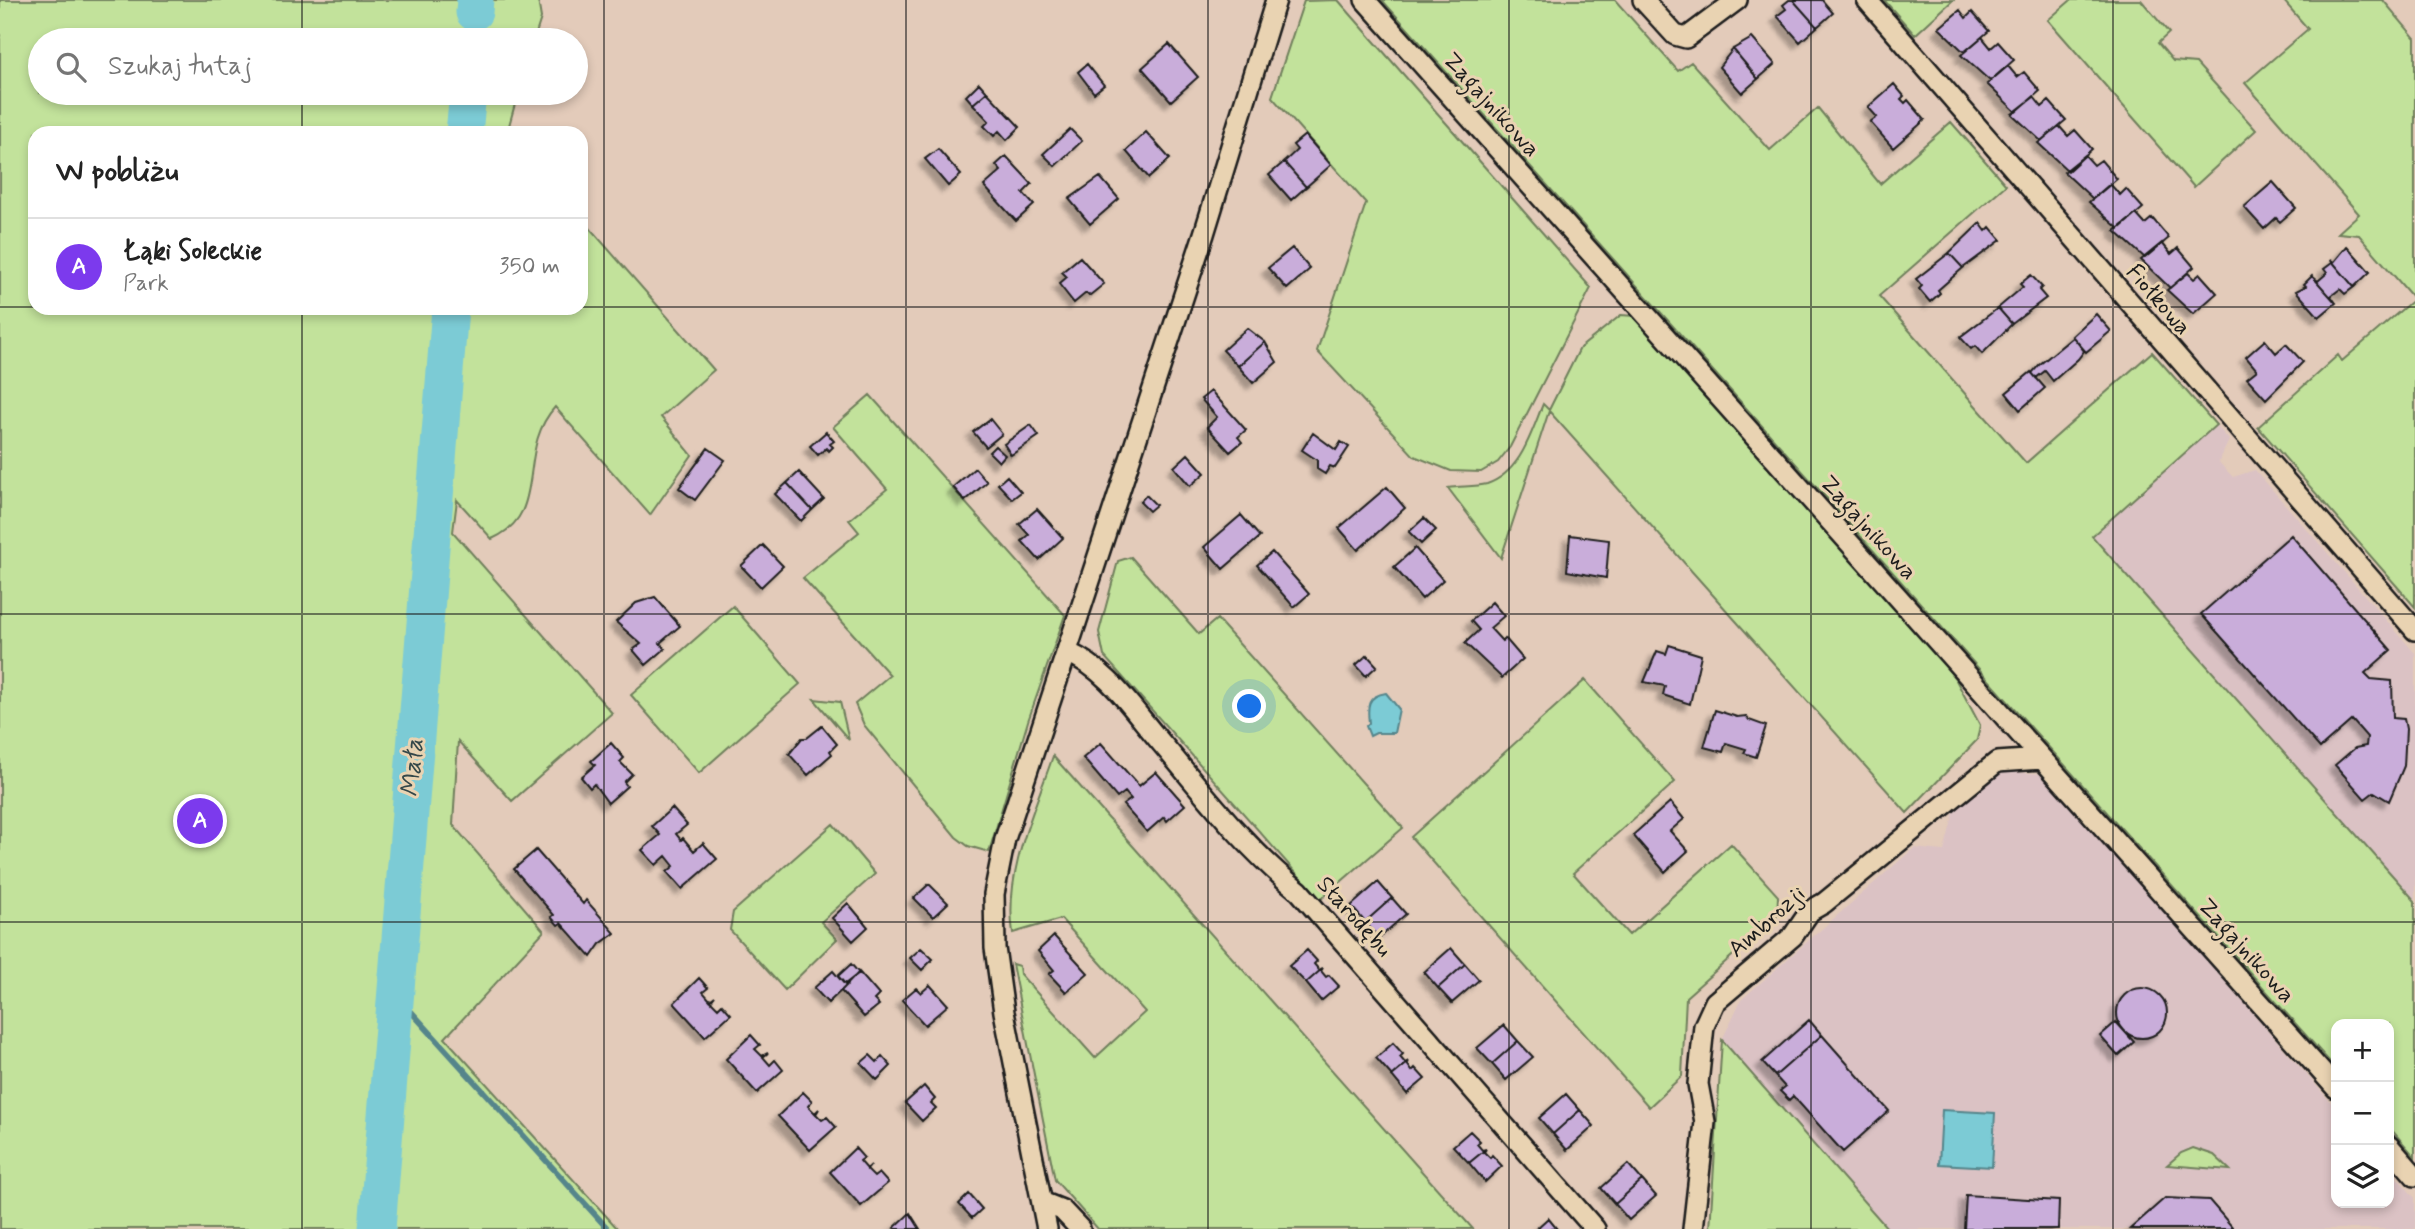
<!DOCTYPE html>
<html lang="pl">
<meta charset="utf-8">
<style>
body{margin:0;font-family:Mynerve,sans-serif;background:#f2f2f2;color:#222}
.controls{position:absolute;right:21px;bottom:21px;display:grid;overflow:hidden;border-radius:14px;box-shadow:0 4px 10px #0003}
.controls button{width:63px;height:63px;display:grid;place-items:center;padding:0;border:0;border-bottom:2px solid #e0e0e0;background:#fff;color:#222;font:35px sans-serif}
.you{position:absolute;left:1250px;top:707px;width:24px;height:24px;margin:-18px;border:5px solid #fff;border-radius:50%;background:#1a73e8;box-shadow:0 0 0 10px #1a73e833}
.badge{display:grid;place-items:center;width:46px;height:46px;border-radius:50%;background:#7c3aed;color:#fff;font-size:23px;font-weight:700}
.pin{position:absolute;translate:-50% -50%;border:4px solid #fff;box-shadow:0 2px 7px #0006}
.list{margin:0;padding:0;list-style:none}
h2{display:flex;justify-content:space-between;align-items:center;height:91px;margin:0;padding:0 28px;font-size:30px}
h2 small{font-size:23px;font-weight:400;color:#767676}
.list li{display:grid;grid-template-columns:46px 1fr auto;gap:21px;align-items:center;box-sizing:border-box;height:98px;padding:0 28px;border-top:2px solid #e0e0e0}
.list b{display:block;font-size:26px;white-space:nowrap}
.list p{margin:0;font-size:23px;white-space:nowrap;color:#767676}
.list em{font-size:23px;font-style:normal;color:#767676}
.icon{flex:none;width:38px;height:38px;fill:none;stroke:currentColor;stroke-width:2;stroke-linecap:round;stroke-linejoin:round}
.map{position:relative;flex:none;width:2415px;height:1229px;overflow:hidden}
.search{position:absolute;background:#fff;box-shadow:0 4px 10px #0003;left:28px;top:28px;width:560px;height:77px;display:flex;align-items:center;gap:18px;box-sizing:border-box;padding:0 24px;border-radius:38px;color:#767676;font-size:26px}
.panel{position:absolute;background:#fff;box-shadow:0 4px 10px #0003;left:28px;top:126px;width:560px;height:189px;border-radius:21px}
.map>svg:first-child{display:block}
.built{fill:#dbc2c4}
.green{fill:#c2e29b;stroke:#6f7f5c;stroke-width:2}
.water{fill:#7bcbd5;stroke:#55858b;stroke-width:2}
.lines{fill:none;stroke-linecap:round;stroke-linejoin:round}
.stream{stroke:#55858b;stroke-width:6}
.river{stroke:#7bcbd5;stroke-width:37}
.building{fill:#c9adda;stroke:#1c1c1c;stroke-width:2;filter:url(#shadow)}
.minor-casing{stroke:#1c1c1c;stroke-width:24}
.minor{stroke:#e9d3b2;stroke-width:19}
.grid{fill:none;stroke:#1c1c1c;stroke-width:2;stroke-opacity:0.55}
.labels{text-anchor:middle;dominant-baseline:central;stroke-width:6;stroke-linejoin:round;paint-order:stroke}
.street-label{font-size:24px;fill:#1c1c1c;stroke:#e9d3b2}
.water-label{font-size:26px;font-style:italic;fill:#34484a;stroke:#e9d3b2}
</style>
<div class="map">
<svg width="2415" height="1229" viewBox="0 0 2415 1229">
<defs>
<filter id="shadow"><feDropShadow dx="-6" dy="6" stdDeviation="2" flood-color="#0004"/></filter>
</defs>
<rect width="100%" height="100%" fill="#e3cbba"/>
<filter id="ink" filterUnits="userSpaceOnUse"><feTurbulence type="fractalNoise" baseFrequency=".0143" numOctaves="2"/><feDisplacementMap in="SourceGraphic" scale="14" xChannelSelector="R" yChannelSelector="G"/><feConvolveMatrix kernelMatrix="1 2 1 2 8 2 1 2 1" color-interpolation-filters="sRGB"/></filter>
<g filter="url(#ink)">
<path class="built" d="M2216,425L2229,440L2219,462L2225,469L2233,477L2255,470L2415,653V901L2092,536Z
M2002,771L2043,774L2336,1108V1203H2389V1168L2415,1198V1229H1888L1722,1040L1741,1000L1914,848L1944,851L1954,812Z"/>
<path class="green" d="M0,0H538L541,18L534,40H40V93H518L507,133H35V308H581V218L714,370L661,417L692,455L650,515L555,407C515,451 550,514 492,539L457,500L453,532L612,713L512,801L458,741L453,825L544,931L445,1038L618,1229H0Z
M1338,0L1591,288L1510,447L1498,462L1481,472L1451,471L1414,456L1317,351L1366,203L1272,97L1304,1Z
M1382,0H1615L1678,71L1691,62L1770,150L1818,108L1880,184L1951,122L2006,185L1879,296L2026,463L2152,352L2216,425L2092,536L2415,901V1157L2389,1127V1024H2336V1069Z
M1884,0H1953L1915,35Z
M2071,0H2141L2169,33L2158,43L2173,61L2196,63L2256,130L2194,187L2048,20Z
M2283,0H2383L2415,38V607L2258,427L2338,355L2342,361L2414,299L2359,235L2338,233L2359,214L2245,83L2308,29Z
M1621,315L1634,316L1925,639L1956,680L1980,725L1977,740L1907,813L1549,411L1501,558L1448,488C1460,486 1475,487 1487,484C1521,472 1531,433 1543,404L1549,410L1580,348Z
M870,395L1065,615L1028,721L989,852L968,846L956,837L864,725L855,704L890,675L803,578L859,532L849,520L887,489L833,427Z
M1131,557L1199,634L1217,619L1403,828L1320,900L1104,656L1099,632L1118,561Z
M733,606L800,684L699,773L631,695Z
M1585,680L1675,782L1573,873L1629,935L1731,844L1778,896L1777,916L1686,997L1682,1076L1649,1107L1411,837Z
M814,699L840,702L849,740Z
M1053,756L1473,1229H1098L1055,1180L1012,964L1019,966L1020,974L1095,1058L1145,1012L1061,919L1013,933C1004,873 1034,812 1053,756Z
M833,824L875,874L821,922L837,939L785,990L730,930L733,912Z
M1722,1040L1888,1229H1710Z
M2193,1148L2214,1155L2230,1170L2167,1165L2181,1153Z"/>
<path class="water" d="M1386,693L1399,709L1394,733H1376L1370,736L1366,726L1369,723C1367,706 1367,696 1386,693Z
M1942,1110L1995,1113L1992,1167L1939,1164Z"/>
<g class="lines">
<path class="stream" d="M397,996L608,1229"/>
<path class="river" d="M474,12L475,0
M464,133L468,93
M377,1229L450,308"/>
</g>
<path class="building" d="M1789,0H1793L1817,27L1800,42L1777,16L1786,9L1783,5Z
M1793,0H1822L1833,13L1817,27Z
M1960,10L1966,18L1972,12L1989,31L1964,52L1939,28Z
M1982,37L1991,48L1998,42L2014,60L1990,81L1961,55Z
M1752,38L1775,64L1758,79L1733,49Z
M1169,44L1198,77L1171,101L1142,68Z
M1733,49L1758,79L1742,93L1719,67Z
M1087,64L1104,85L1094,93L1078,72Z
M2008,66L2017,77L2024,72L2040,91L2016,112L1987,84Z
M979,83L987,92L973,104L966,96Z
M1894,84L1904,96L1901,99L1905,103L1908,100L1925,120L1893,148L1870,122L1877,117L1868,107Z
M987,92L1020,127L1007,140L999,131L994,136L984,126L989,121L973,104Z
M2034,97L2042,107L2049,101L2066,120L2041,141L2012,114Z
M2059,126L2068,136L2075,130L2092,149L2068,171L2038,143Z
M1070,129L1082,141L1055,166L1043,154Z
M1146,132L1170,159L1149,178L1126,151Z
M1305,135L1331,165L1306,187L1284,162L1297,150L1293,145Z
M938,149L961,175L948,186L925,159Z
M2085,155L2094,165L2101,160L2117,179L2093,199L2064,172Z
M1006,156L1032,184L1023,193L1034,205L1016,221L984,186L1001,171L996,165Z
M1284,162L1306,187L1291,200L1269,175Z
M1100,177L1119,199L1090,224L1069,199Z
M2273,182L2296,208L2280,222L2276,218L2264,229L2244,207Z
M2110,184L2120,195L2126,189L2143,208L2119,229L2089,202Z
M2136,214L2145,224L2152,218L2169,238L2145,258L2115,231Z
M1980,223L1986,231L1990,227L2001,240L1963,268L1949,253Z
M2162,243L2171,254L2178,248L2194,267L2170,288L2141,260Z
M2347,246L2370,272L2354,287L2331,260L2334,262Z
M1292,248L1310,269L1287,289L1268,268Z
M1949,253L1963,268L1938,290L1940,293L1930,302L1919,289L1922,286L1916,279Z
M1080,257L1104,284L1089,296L1086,293L1074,303L1059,284L1067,277L1062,272Z
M2331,260L2354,287L2345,294L2340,289L2331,296L2336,303L2312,276L2318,281L2327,273L2324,269L2332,263Z
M2188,273L2194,279L2200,274L2217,293L2193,314L2167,290Z
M2031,275L2042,287L2039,290L2046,298L2012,324L1998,308L2023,287L2020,284Z
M2312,276L2336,303L2319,317L2296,291L2306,286L2304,284Z
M1998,308L2012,324L1982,354L1975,346L1971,349L1960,337Z
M2096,314L2111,331L2086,352L2072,336Z
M1247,328L1265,342L1238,366L1223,350Z
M2073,337L2084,351L2078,359L2053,381L2045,371L2036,378L2032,373L2039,365Z
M2265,340L2276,353L2286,344L2303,362L2266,399L2247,378L2257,370L2246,357Z
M1265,342L1277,362L1253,383L1238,366Z
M2031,372L2045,388L2020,410L2006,393Z
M1211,391L1246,430L1238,437L1242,442L1230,452L1207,427L1217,417L1201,399Z
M990,419L1002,434L986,447L973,432Z
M1031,425L1039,436L1011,455L1004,444Z
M826,432L834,441L830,444L833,447L829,451L826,448L818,455L810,446Z
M1313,433L1336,450L1341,442L1349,447L1335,468L1330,466L1325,474L1317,469V460L1302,450Z
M995,446L1005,455L999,462L989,452Z
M708,448L725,460L695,500L679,488Z
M1188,454L1205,473L1190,486L1174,467Z
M975,468L987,482L965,501L953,487Z
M799,472L824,499L812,510L787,483Z
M1007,476L1021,492L1012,499L998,484Z
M787,483L812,510L801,521L775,494Z
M1387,487L1405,508L1358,550L1339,528Z
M1146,495L1156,505L1149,511L1140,502Z
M1037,509L1063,538L1039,560L1022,541L1029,535L1019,524Z
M1241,515L1260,537L1223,569L1204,547Z
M1424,518L1436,530L1421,544L1409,532Z
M1570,535L1609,540L1606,578L1567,571Z
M2291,535L2391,650L2365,673L2371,679L2392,681L2393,718L2404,719L2406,729L2404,766L2389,801L2374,792L2365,799L2335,765L2355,748L2366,746L2367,737L2352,720L2320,748L2201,614Z
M763,545L783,566L761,587L741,566Z
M1415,548L1443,580L1422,599L1394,567Z
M1272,552L1309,594L1294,607L1257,565Z
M655,597L680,626L660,643L665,649L646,665L633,650L641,644L616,622L636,603Z
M1492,602L1504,616L1490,628L1502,641L1505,638L1523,659L1502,678L1465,643L1479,630L1471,621Z
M1669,645L1701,655L1690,704L1663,695L1665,686L1644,682L1657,651L1666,654Z
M1367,655L1377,666L1366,676L1356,665Z
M1715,710L1737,717L1746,716L1749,720L1766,726L1756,757L1744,753L1746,749L1726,743L1723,752L1704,747Z
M822,726L837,744L830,751L832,754L808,775L789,754L802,738H807Z
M611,743L624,758L620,762L632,774L624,782L627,786L608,803L594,784L590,788L581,777L595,765L591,761Z
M1101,743L1139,786L1156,772L1185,805L1167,821L1164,817L1147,832L1123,805L1131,799L1125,792L1117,798L1083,758Z
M1670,802L1684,819L1670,831L1688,851L1665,872L1633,835Z
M672,808L687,825L676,834L681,840L683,838L694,851L703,843L717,859L682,889L667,872L674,866L666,856L656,865L642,850L660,835L652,826Z
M536,850L583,904L586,900L615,933L600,944L591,957L561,923L558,925L551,917L554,915L514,869Z
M1378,882L1392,898L1365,922L1351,906Z
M929,884L948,903L933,917L914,898Z
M1392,898L1406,914L1379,938L1365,922Z
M848,903L868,927L853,941L832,918Z
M1054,936L1088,973L1066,992L1049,974L1054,970L1038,951Z
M921,948L933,959L922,970L910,958Z
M1451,948L1465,964L1438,988L1424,972Z
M1307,950L1317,961L1314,964L1319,970L1323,968L1306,983L1289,966Z
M851,964L859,973L845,984L838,976Z
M1465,964L1479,980L1452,1003L1438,988Z
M1323,968L1321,971L1326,977L1329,975L1339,986L1321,1001L1306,983Z
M833,971L846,986L828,1003L814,988Z
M859,972L879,995L874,1000L879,1005L864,1017L841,991Z
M699,978L708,988L703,992L710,1000L715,996L711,1001L718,1008L722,1004L731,1014L705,1037L674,1003Z
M930,985L948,1005L925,1025L902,1000L916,988L921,993Z
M2117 1013a25 25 0 1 1 50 0a25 25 0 1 1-50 0Z
M1809,1020L1822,1035L1775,1076L1762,1062Z
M2116,1022L2134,1042L2118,1056L2100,1036Z
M1504,1025L1518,1041L1492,1064L1477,1048Z
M751,1035L760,1045L755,1049L762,1056L768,1053L763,1057L770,1065L775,1060L783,1070L757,1093L726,1059Z
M1822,1035L1889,1111L1843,1152L1793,1096L1789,1100L1780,1091L1785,1087L1775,1076Z
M1518,1041L1533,1057L1506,1080L1492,1064Z
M1393,1043L1403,1054L1400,1057L1405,1063L1409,1061L1392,1076L1376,1058Z
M870,1055L877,1062L882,1056L891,1066L877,1080L861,1063Z
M1409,1062L1407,1064L1412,1071L1415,1068L1425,1079L1407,1094L1392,1076Z
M924,1086L935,1099L931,1103L936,1108L922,1121L905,1103Z
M803,1092L812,1101L808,1106L815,1113L819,1109L816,1114L822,1120L827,1117L836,1127L810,1150L778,1116Z
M1566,1094L1580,1110L1553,1134L1539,1118Z
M1580,1110L1594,1126L1567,1150L1553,1134Z
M1470,1131L1480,1141L1477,1144L1482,1150L1486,1149L1469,1163L1453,1146Z
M855,1148L864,1158L860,1161L867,1169L871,1165L867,1170L874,1177L879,1173L888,1183L861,1206L830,1172Z
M1486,1149L1484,1152L1490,1158L1492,1155L1502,1166L1485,1182L1469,1163Z
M1628,1164L1642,1180L1615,1204L1601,1188Z
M1642,1180L1656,1196L1629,1220L1615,1204Z
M969,1194L982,1209L972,1218L959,1204Z
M1966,1195L2059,1201L2058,1229H1964Z
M2165,1198L2209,1200L2234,1229H2130Z
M910,1213L920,1229H896L894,1228Z
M1548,1218L1557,1229H1536Z"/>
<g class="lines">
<defs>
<path id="minor" d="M1365,0L2336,1088
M1643,0L1675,35L1686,38L1737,0
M1867,0L2415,630
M1067,652C1108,670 1129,705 1158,739C1203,792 1245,848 1299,891L1595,1229
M2389,1146L2415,1176
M1042,1202L1062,1210L1080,1229
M1047,1229L1004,1012L995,948L994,894L1005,839L1204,234L1276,0
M1693,1229L1705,1122L1698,1084L1704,1026L1715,1002L1793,936L1810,911L1824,903L1997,762L2042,759"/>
</defs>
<use href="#minor" class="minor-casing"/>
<use href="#minor" class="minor"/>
</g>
</g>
<path class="grid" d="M302,0V40M604,0V1229M906,0V1229M1208,0V1229M1509,0V1229M1811,0V1229M2113,0V1229M302,93V133M0,307H35M581,307H2415M302,308V1229M0,614H2415M0,922H2415"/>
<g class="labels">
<g class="street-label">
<text transform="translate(1491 105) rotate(48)">Zagajnikowa</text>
<text transform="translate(2158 300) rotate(49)">Fiołkowa</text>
<text transform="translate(1868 528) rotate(48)">Zagajnikowa</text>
<text transform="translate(1354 917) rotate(48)">Starodębu</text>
<text transform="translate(1767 922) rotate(-42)">Ambrozji</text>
<text transform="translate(2246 951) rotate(48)">Zagajnikowa</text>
</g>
<g class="water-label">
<text transform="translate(413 768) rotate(-85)">Mała</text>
</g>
</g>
</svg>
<div class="controls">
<button>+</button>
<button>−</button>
<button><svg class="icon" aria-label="layers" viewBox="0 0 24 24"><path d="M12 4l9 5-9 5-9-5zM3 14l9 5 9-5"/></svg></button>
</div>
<div class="you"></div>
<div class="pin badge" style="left:200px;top:821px">A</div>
<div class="search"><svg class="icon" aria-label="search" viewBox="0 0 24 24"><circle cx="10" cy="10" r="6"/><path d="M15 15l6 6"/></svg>Szukaj tutaj</div>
<section class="panel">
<h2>W pobliżu<small></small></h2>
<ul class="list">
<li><span class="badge">A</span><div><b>Łąki Soleckie</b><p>Park</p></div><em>350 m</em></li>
</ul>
</section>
</div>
